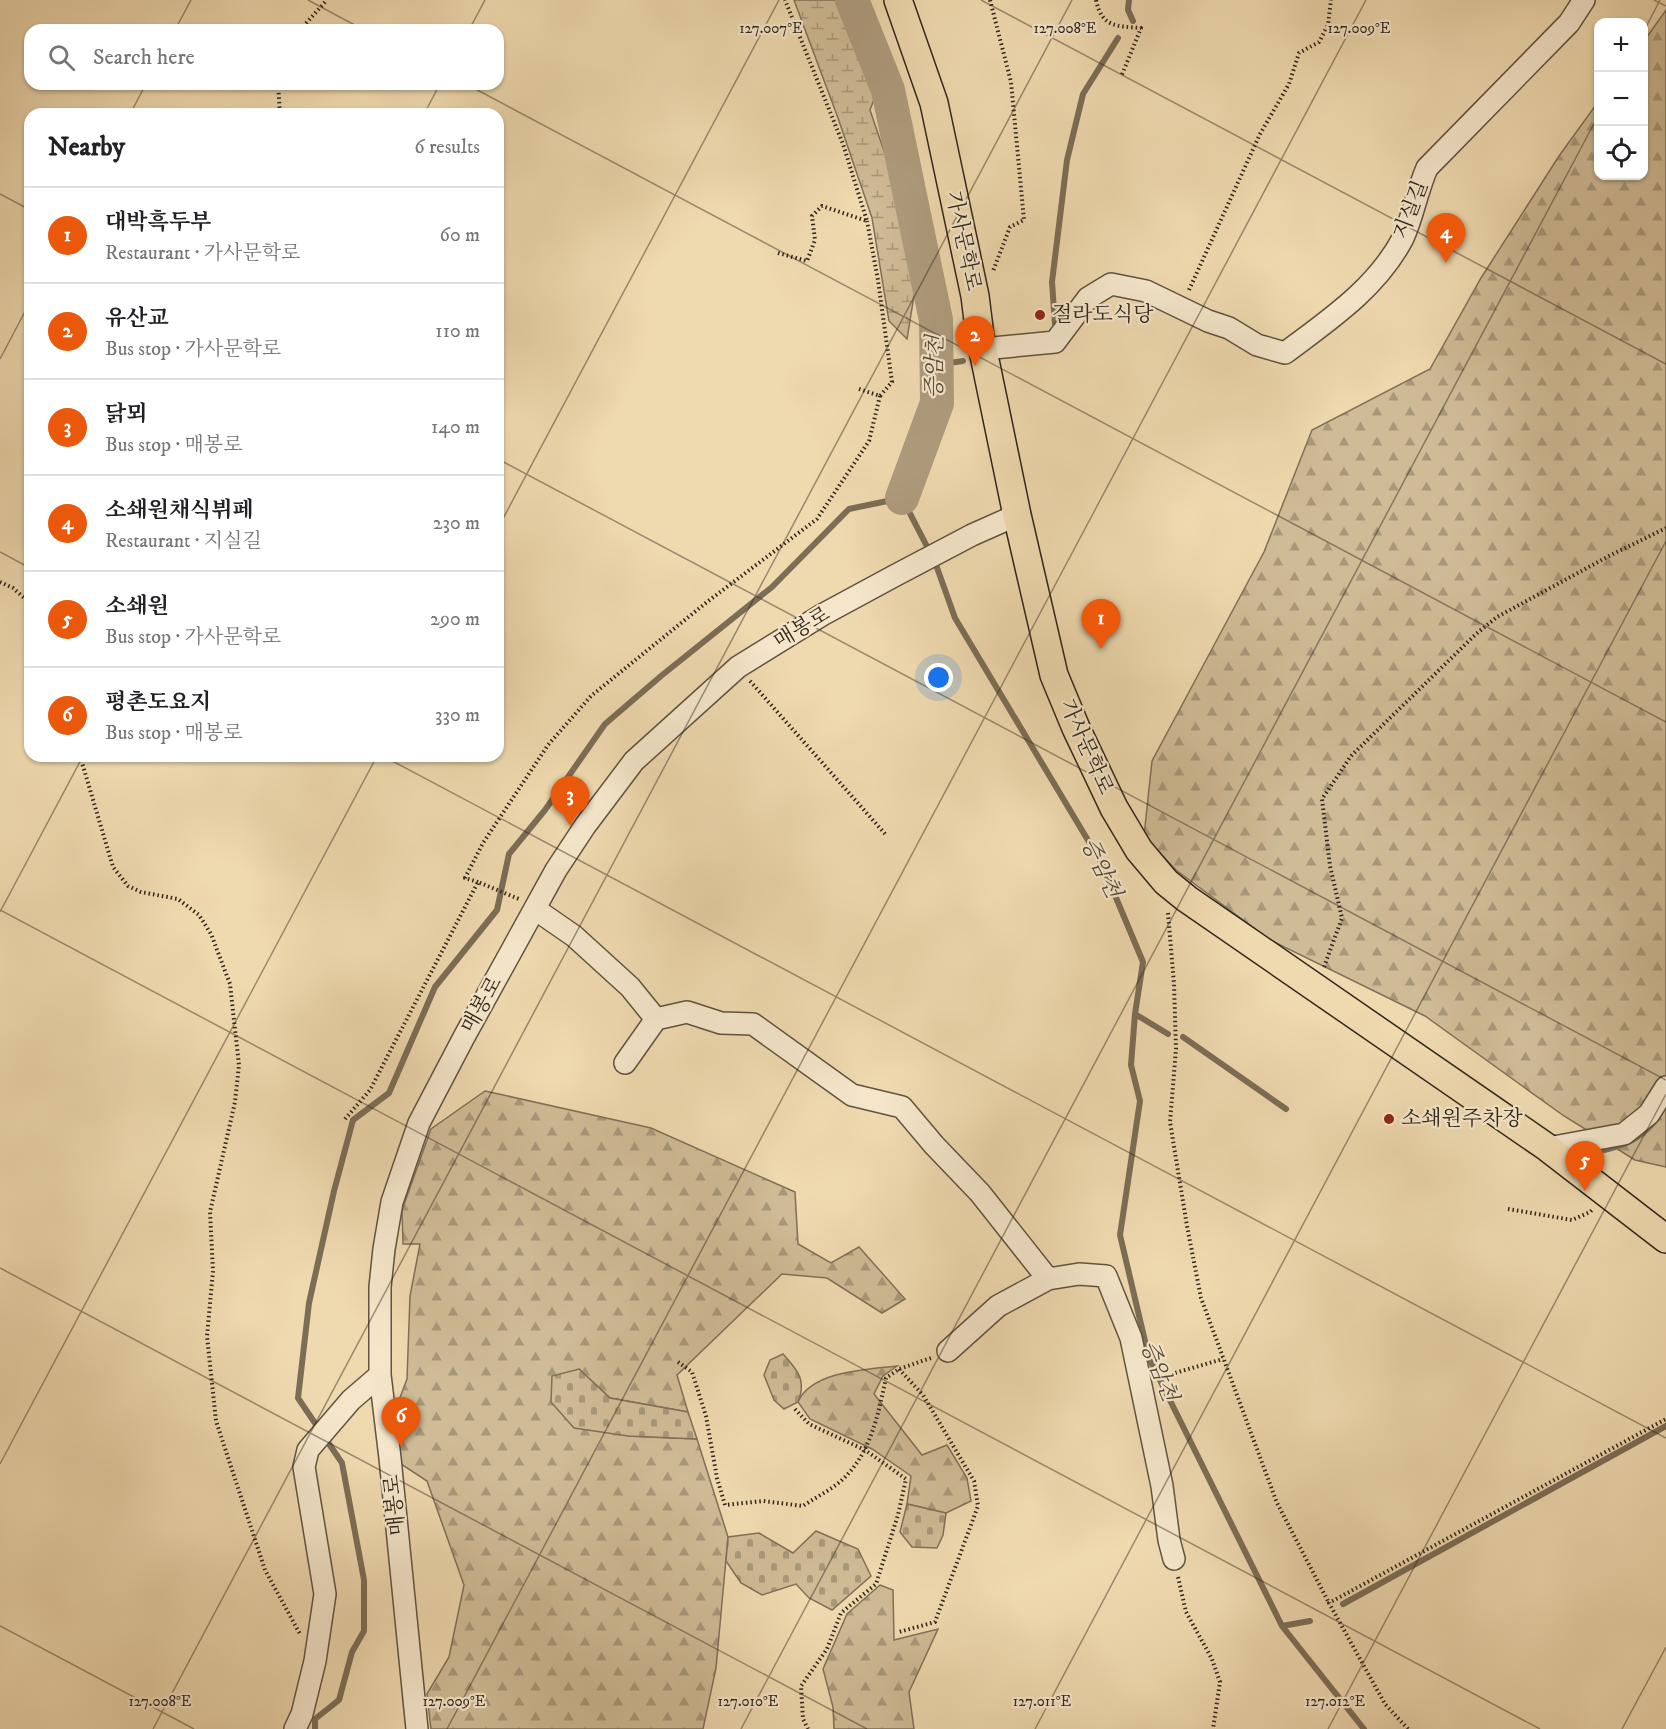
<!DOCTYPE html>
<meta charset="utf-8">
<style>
body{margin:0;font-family:"IM FELL DW Pica","Noto Serif KR",serif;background:#f6f6f6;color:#202124}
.controls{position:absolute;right:18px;top:18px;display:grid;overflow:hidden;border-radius:12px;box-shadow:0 2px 4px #0004}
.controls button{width:54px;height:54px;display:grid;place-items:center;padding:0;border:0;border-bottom:2px solid #e0e0e0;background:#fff;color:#202124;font:30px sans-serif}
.you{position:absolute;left:939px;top:678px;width:21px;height:21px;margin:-15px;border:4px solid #fff;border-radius:50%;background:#1a73e8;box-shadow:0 0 0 9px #1a73e833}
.badge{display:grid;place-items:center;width:39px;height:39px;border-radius:50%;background:#ea580c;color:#fff;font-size:20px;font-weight:700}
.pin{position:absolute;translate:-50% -50px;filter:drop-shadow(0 2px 3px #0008)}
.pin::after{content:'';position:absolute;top:32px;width:21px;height:18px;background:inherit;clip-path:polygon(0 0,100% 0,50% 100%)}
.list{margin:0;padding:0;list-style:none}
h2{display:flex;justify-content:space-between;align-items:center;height:78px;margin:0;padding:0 24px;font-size:26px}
h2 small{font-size:20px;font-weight:400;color:#757577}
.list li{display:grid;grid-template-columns:39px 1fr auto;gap:18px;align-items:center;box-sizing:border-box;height:96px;padding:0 24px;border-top:2px solid #e0e0e0}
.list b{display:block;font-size:22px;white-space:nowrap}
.list p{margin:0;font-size:20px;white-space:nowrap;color:#757577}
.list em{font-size:20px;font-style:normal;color:#757577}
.icon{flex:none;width:33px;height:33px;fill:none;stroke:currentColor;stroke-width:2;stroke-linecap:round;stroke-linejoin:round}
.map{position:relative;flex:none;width:1666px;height:1729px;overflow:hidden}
.search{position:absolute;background:#fff;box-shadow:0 2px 4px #0004;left:24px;top:24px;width:480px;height:66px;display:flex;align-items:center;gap:15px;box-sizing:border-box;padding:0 21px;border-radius:18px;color:#757577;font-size:22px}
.panel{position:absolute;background:#fff;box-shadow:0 2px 4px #0004;left:24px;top:108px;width:480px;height:654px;border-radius:18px}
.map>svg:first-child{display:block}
.forest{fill:url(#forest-firs);stroke:#807058;stroke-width:1.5}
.wetland{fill:url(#wetland-marsh);stroke:#807058;stroke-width:1.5}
.cemetery{fill:url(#cemetery-stones);stroke:#807058;stroke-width:1.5}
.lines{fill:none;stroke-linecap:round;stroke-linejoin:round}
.stream{stroke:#7c6d56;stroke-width:6}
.river{stroke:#ae9c7d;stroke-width:34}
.minor-casing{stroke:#605340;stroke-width:24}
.major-casing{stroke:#30261b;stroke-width:30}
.path{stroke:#30261b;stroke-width:4;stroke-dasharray:1.5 3;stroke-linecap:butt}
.minor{stroke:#f5e6cb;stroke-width:21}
.major{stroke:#efd9af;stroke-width:27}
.ticks{fill:none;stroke:#30261b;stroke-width:1.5;stroke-opacity:0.45}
.poi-dot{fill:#8f2418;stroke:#f5e6cb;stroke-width:2}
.labels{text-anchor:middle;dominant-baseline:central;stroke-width:4.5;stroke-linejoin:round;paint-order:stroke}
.street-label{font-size:21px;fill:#30261b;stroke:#f5e6cb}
.poi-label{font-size:21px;fill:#30261b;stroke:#f5e6cb;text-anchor:start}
.water-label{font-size:22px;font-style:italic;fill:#564938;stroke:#f5e6cb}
.ticks-label{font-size:15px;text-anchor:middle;fill:#30261b;stroke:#f5e6cb;stroke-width:4.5;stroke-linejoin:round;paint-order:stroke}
</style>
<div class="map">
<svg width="1666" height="1729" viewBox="0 0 1666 1729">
<defs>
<pattern id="forest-firs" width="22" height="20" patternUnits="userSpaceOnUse" patternTransform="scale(1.5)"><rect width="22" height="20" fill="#cfbb96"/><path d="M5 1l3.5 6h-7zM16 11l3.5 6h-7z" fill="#a8987a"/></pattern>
<pattern id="wetland-marsh" width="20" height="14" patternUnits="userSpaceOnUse" patternTransform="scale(1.5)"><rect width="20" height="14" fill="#cfbb96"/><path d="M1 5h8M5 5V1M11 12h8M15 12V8" fill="none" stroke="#a8987a"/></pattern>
<pattern id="cemetery-stones" width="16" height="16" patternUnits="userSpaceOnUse" patternTransform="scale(1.5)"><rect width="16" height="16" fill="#cfbb96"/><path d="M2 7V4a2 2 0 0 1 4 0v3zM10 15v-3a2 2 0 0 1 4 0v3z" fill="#a8987a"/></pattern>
</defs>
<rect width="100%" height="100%" fill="#efd9af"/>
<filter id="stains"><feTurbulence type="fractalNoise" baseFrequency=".00333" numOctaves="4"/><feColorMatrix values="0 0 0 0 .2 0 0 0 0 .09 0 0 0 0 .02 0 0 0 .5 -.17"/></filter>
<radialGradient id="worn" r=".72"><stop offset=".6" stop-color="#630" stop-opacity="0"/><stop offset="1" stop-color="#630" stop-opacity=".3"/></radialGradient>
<path class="forest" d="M1666,10V1167L1635,1160L1564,1116L1425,1016L1270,940L1176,870L1144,836L1152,761L1264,552L1312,430L1430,369L1481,278L1559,156L1598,102V176H1644V41Z
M485,1091L651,1128L795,1192L798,1244L831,1263L859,1247L905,1299L882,1313L827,1278L782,1274L677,1375L688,1412L610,1398L579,1369L628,1436L697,1439L728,1537L716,1668L703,1729H431L427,1694L449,1657L464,1585L427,1481L401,1464L396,1408L407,1379L410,1296L420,1244H403L402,1210L431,1129Z
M897,1366L883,1376L874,1394L922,1455L947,1445L967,1478L971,1501L946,1513L907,1504L911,1476L872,1449L810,1419L798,1402C811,1371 869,1369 897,1366Z
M880,1585L893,1590L894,1640L938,1629L909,1692L914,1729H834L833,1707L823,1669L847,1614Z"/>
<path class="wetland" d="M794,0H837L876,94L870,110L901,201L919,265L907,339L889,321L872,218L838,118Z"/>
<path class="cemetery" d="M783,1354C797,1370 807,1379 798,1402L784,1409L774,1400L764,1375L770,1360Z
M579,1369L610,1398L688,1412L697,1439L628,1436L574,1428L551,1402L552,1376Z
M907,1504L946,1513L943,1535L937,1548L912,1547L900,1532Z
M816,1531L858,1549L871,1576L832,1610L809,1598L796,1584L762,1595L741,1583L726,1561L728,1537L759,1533L793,1553Z"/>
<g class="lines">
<path class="stream" d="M1129,0L1128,10L1133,21
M1055,324L1052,282L1067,160L1083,94L1118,38
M936,365L963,361
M1135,1014L1168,1034
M1183,1037L1286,1109
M1588,1154C1616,1147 1634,1145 1654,1122
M1343,1604L1666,1426
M1282,1626L1310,1621
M315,1729V1719L339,1700L352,1652L364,1631V1580L342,1463L298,1398L309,1303L334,1191L353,1120L389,1093L435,987L497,910L509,854L545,810L605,724L661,676L772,587L849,509L902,498L935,562L955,618L1101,862L1143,962L1135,1014L1131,1065L1140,1101L1120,1235L1149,1358L1282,1626L1364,1729"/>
<path class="river" d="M852,0L888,90L936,320L937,403L902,498"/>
<defs>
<path id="minor" d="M983,349L1055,342L1088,298L1111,284L1146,291L1208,321L1229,328L1257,345L1285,353C1329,320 1377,288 1403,238C1413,216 1417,191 1427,168L1569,23L1584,0
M535,909L574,936L630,987L656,1019L687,1012L721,1023L753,1024L852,1095L902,1107L934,1145L980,1193L1048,1279L1079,1274L1106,1276L1131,1338L1162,1486L1169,1540L1174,1559
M625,1063L656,1019
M1548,1148L1624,1134L1649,1114L1666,1087
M948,1351L998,1306L1048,1279
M295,1729L302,1714L315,1661L325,1594L304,1467L308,1450L351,1400L380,1375
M417,1729L390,1458L380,1375V1287L384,1249L392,1202L419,1123L464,1037L556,870L585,826L634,761L738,667L822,615L896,575L972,535L1017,515"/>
<path id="major" d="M898,0L934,103L975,296L980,336L1017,515L1054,675L1076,728L1114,808L1139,850L1166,882L1187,899L1548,1148L1666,1239"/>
</defs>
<use href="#minor" class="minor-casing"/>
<use href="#major" class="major-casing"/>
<path class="path" d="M990,0L1011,82L1024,220L1010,227L993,271
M1096,0C1102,28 1117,26 1141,28L1121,77
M300,30L327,0
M278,84L280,114
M778,253L807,261L815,240L812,216L822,206L867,221L843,144L785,0
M1189,290L1260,134L1289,84L1299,53L1319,42L1328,25L1331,0
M859,389L880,396L892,382L878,280L867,221
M0,582L13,588L30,603
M750,681L887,836
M80,756L113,867L128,886L141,892L178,899L199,915L211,934L230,984L239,1065L235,1102L210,1212L213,1271L207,1336L216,1421L265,1570L300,1634
M478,882L465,878L483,843L548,745L591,696L707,602L817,519L869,441L880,396
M1168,913L1174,984L1176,1049L1170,1122L1187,1226L1201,1298L1277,1503L1329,1603
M1324,967L1342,918L1330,866L1322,799L1351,756L1476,634L1497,617L1609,556L1666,528
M345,1119L370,1090L478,882L519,899
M1508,1209L1572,1220L1590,1212L1593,1209
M678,1362L692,1372L706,1416L717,1478L725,1505L763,1501L803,1506C816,1497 831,1490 842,1480C871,1453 878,1415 886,1378L899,1369L931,1358
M899,1369L923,1395L974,1481L978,1506L935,1622L899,1632
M1158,1378L1223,1359
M795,1409L809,1424L865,1450L906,1479L898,1515L876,1584L841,1613L827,1649L801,1686L803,1719L808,1729
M1178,1577L1186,1612L1212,1659L1220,1682L1213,1729
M1408,1729L1385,1704L1329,1603L1666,1419"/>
<use href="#minor" class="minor"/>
<use href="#major" class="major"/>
</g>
<path class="ticks" d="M308,0L364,30M981,0L1666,364M1654,0L1666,6M175,30L191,0M469,30L485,0M1644,31L1660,0M466,84L1666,722M130,114L146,84M424,114L440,84M0,194L30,210M0,359L30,302M498,459L1666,1080M498,528L779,0M0,552L30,568M383,756L1666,1438M0,910L1540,1729M0,912L83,756M0,1268L867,1729M0,1464L377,756M0,1626L194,1729M153,1729L1072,0M447,1729L1366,0M741,1729L1598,116M1035,1729L1666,541M1328,1729L1666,1094M1622,1729L1666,1647"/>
<g class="poi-dot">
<circle cx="1040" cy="315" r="6"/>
<circle cx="1389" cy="1119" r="6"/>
</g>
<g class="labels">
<g class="street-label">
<text transform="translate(1411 210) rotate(-69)">지실길</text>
<text transform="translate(963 241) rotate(78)">가사문학로</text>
<text transform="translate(802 628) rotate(-31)">매봉로</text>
<text transform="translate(1086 747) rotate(66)">가사문학로</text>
<text transform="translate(482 1005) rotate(-61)">매봉로</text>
<text transform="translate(395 1505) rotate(-96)">매봉로</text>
</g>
<g class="poi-label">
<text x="1052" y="315">절라도식당</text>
<text x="1401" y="1119">소쇄원주차장</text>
</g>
<g class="water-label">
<text transform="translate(935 367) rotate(-89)">증암천</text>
<text transform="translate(1101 868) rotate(64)">증암천</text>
<text transform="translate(1159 1371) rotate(68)">증암천</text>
</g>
</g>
<g class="ticks-label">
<text x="771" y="33">127.007°E</text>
<text x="1065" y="33">127.008°E</text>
<text x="1359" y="33">127.009°E</text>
<text x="160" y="1706">127.008°E</text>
<text x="454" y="1706">127.009°E</text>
<text x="748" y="1706">127.010°E</text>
<text x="1042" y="1706">127.011°E</text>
<text x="1335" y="1706">127.012°E</text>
</g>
<rect width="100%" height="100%" filter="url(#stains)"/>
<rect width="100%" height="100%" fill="url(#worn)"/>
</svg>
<div class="controls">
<button>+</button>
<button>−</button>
<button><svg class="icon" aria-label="locate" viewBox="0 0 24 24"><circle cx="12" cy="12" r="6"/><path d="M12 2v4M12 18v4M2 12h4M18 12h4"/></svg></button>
</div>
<div class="you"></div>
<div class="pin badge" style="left:1101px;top:649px">1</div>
<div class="pin badge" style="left:975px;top:366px">2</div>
<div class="pin badge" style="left:570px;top:826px">3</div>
<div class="pin badge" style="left:1446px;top:263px">4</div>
<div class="pin badge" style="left:1585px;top:1191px">5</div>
<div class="pin badge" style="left:401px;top:1447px">6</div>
<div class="search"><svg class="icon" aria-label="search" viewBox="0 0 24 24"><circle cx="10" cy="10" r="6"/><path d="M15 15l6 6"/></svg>Search here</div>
<section class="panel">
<h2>Nearby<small>6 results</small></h2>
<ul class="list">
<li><span class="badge">1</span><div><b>대박흑두부</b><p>Restaurant · 가사문학로</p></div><em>60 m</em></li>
<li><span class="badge">2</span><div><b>유산교</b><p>Bus stop · 가사문학로</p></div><em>110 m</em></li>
<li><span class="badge">3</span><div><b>닭뫼</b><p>Bus stop · 매봉로</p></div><em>140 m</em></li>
<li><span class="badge">4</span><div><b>소쇄원채식뷔페</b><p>Restaurant · 지실길</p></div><em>230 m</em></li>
<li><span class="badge">5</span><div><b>소쇄원</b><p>Bus stop · 가사문학로</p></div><em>290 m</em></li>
<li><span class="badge">6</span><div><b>평촌도요지</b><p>Bus stop · 매봉로</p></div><em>330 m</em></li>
</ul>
</section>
</div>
